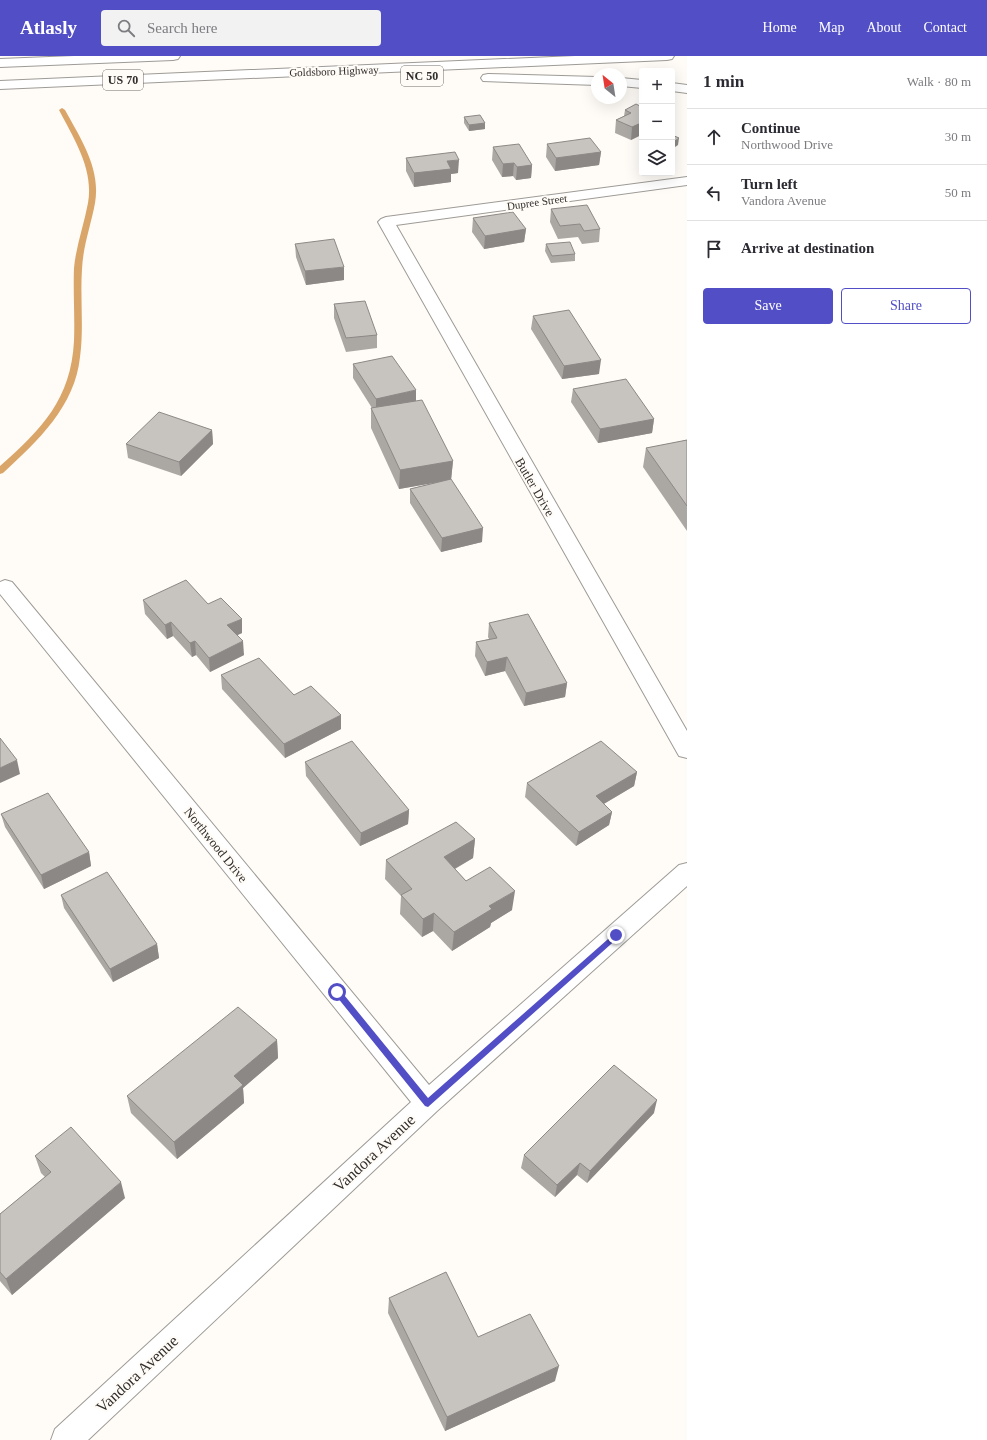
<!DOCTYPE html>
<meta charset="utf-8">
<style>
body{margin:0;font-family:"Times New Roman",serif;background:#f2f2f3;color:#2b2b33}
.controls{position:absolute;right:12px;top:12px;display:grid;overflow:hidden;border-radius:4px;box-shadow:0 4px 16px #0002}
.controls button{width:36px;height:36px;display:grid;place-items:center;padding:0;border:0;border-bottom:1px solid #e1e1e2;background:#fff;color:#2b2b33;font:20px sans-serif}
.compass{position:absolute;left:591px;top:12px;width:36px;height:36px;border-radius:50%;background:#fff;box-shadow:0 4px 16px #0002;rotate:330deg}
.stop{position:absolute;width:12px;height:12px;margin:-9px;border:3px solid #524ec5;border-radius:50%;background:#fff}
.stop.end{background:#524ec5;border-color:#fff;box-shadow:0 1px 4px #0008}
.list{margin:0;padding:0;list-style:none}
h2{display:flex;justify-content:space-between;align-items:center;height:52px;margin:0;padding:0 16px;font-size:17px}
h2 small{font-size:13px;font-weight:400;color:#7c7c81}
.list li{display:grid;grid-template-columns:26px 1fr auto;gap:12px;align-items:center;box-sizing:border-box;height:56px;padding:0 16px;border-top:1px solid #e1e1e2}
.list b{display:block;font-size:15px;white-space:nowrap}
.list p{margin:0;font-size:13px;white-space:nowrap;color:#7c7c81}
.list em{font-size:13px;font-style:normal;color:#7c7c81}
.actions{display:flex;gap:8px;padding:12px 16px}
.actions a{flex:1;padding:9px 0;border:1px solid #524ec5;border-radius:4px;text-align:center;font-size:14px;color:#524ec5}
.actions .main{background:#524ec5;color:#fff}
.icon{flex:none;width:22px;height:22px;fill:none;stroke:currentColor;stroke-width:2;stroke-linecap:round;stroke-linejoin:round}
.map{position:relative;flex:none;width:687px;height:1384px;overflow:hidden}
header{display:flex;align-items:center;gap:24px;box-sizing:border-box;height:56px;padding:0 20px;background:#524ec5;color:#fff}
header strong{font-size:19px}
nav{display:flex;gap:22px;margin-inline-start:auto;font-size:14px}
.search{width:280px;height:36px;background:#f2f2f3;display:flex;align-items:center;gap:10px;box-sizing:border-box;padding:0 14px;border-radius:4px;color:#7c7c81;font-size:15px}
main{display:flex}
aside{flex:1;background:#fff}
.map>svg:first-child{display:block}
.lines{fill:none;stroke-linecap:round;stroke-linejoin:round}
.stream{fill:#daa569;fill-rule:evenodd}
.minor-casing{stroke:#9e9b97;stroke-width:2}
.primary-casing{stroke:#9e9b97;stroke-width:2}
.minor{fill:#fff;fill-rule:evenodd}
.primary{fill:#fff;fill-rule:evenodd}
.wall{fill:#aba8a4}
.shaded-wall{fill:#8b8886}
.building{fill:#c7c3bf;stroke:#8b8886}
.route{fill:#524ec5}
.labels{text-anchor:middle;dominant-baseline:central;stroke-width:4;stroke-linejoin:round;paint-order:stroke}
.far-street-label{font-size:11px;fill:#312f2e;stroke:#fffbf6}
.shield{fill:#fffbf6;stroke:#6f6c6a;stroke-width:1}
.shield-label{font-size:12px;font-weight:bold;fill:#312f2e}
.street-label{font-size:13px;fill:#312f2e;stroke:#fffbf6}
.near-street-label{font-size:16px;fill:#312f2e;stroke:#fffbf6}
</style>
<header>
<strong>Atlasly</strong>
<div class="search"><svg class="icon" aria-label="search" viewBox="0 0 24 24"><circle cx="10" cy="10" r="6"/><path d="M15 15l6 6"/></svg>Search here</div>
<nav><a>Home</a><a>Map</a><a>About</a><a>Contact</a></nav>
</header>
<main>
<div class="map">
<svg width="687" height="1384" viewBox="0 0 687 1384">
<rect width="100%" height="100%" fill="#fffbf6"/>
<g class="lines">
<path class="stream" d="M62,52L65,54C81,83 101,113 95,147C91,169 83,190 82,213C80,242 84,272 80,301C75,350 38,385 3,417L0,418V410C42,373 71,343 74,285C75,260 73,236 74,212C76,190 84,169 88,147C94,113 74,83 59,54Z"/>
<defs>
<path id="minor" d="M687,121V129L396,169L687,675V702L679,700L378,166L381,163L386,161Z
M5,524L12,526L429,1029L679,809L687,807V830L437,1055L88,1384H51L55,1373L411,1046L0,538V526Z"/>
<path id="primary" d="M74,0H180L178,3L173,4L0,11V3Z
M575,0H674L672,3L667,4L0,33V25Z
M488,18L597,21V29L483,25L481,22L483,19Z
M621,22L642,24V32L621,30Z
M672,27L687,29V37L672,35Z"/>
</defs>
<use href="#minor" class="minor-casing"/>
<use href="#primary" class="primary-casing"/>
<use href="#minor" class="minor"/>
<use href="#primary" class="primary"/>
</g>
<path class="wall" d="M642,51V81L639,80L631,84L615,77L616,64L624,60L625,54Z
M464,61L485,67V73L469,75L464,67Z
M547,88L601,96L599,109L555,115L546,101Z
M493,91L532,109L531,122L516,124L513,120L502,121L492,104Z
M406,102L458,117L451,118V126L414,131L406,115Z
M551,153L600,173L599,186L582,188L578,181L558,183L550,166Z
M473,162L526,173L524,186L484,193L472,176Z
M295,188L344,224L306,229L296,201Z
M546,188L575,198V205L551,207L545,195Z
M334,248L377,279V292L346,296L334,262Z
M533,260L599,318L562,323L531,273Z
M353,308L416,345L453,405L451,424L482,486L441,496L410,447V433L438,426L399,433L371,372V352H372L353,322Z
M573,333L654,363L652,377L598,387L571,346Z
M212,374L213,388L181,420L128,402L126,388Z
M687,384V475L643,411L646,392Z
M143,544L242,577L237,579L244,599L210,616L196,599L192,601L173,580L167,583L145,558Z
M489,567L567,627L565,641L524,650L505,615L485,620L475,600L476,586L489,583L488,581Z
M221,619L294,639L341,659V673L285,702L222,633Z
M305,706L409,754L408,768L360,790L306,720Z
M637,716L634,730L604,748L612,756L609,769L576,790L525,741L527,727Z
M1,758L89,796L91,810L44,833L5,771Z
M475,783L473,802L455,813L466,825L512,854L491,867L490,871L452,895L433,875L422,881L400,858L401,840L385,823L386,804Z
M61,839L157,888L159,902L113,926L64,852Z
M277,984L278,1002L243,1032L244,1047L177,1103L131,1057L127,1040Z
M654,1057L587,1127L577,1119L555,1141L521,1112L524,1099Z
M35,1100L125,1142L12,1239L0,1225V1158L45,1121L41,1117Z
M389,1242L478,1281L555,1325L445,1375L388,1257Z"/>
<path class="shaded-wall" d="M485,67V73L469,75V69Z
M641,67L639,80L631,84L632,71Z
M679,82L678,89L672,93V87Z
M601,96L599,109L555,115L556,102Z
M459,104L458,117L451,118V126L414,131V117L447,105Z
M514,107L513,120L502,121L503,108Z
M532,109L531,122L516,124L517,111Z
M526,173L524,186L484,193L485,180Z
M344,211V224L306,229L305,215Z
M601,304L599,318L562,323L564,310Z
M416,334V348L376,357V343Z
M654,363L652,377L598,387L600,373Z
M212,374L213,388L181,420L179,406Z
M453,405L451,424L399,433L400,414Z
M483,472L482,486L441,496L442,482Z
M242,563V577L229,583L227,569Z
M171,566L173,580L167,583L165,569Z
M195,585L196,599L192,601L190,587Z
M243,585L244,599L210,616L209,602Z
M507,601L505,615L485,620L487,606Z
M567,627L565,641L524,650L526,637Z
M341,659V673L285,702L284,688Z
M17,704L20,718L0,727V712Z
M637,716L634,730L593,754L596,740Z
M409,754L408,768L360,790L361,777Z
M612,756L609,769L576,790L579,776Z
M475,783L473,802L442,820L444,801Z
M89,796L91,810L44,833L41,819Z
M515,835L512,854L491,867L490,871L452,895L454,876L489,850Z
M434,857L433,875L422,881L423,863Z
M157,888L159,902L113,926L110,913Z
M277,984L278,1002L243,1032L244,1047L177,1103L174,1086L234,1020Z
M657,1044L654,1057L587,1127L590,1115Z
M580,1107L577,1119L555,1141L557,1129Z
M121,1126L125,1142L12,1239L6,1223Z
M559,1310L555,1325L445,1375L447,1361Z"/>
<path class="building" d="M636,48L642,51V67H641L632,71L616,64L631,57L625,54Z
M480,59L485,67L469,69L464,61Z
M672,79L679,82L672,87Z
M590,82L601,96L556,102L547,88Z
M519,88L532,109L517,111L514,107L503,108L493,91Z
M455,96L459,104L447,105L451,113L414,117L406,102Z
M587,149L600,173L584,175L580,168L560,170L551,153Z
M513,156L526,173L485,180L473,162Z
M334,183L344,211L305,215L295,188Z
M570,186L575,198L552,200L546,188Z
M365,245L377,279L346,282L334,248Z
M569,254L601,304L564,310L533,260Z
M392,300L416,334L376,343L353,308Z
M626,323L654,363L600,373L573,333Z
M422,344L453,405L400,414L371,352Z
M159,356L212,374L179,406L126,388Z
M687,384V450L646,392Z
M451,423L483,472L442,482L410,433Z
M186,524L208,548L221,542L242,563L227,569L243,585L209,602L195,585L190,587L171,566L165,569L143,544Z
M528,558L567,627L526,637L507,601L487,606L476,586L497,582L489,567Z
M259,602L294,639L311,630L341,659L284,688L221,619Z
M0,682L17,704L0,712Z
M352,685L409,754L361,777L305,706Z
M601,685L637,716L596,740L612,756L579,776L527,727Z
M48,737L89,796L41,819L1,758Z
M456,766L475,783L444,801L466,825L490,811L515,835L489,850L492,853L454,876L434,857L423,863L401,839L412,833L386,804Z
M107,816L157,888L110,913L61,839Z
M238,951L277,984L234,1020L243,1029L174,1086L127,1040Z
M614,1009L657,1044L590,1115L580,1107L557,1129L524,1099Z
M71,1071L121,1126L6,1223L0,1216V1158L51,1116L35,1100Z
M446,1216L478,1281L530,1258L559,1310L447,1361L389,1242Z"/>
<path class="route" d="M616,876L620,879L619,881L428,1051L425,1050L333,936L334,934H340L428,1042Z"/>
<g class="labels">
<g class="far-street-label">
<text transform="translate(334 15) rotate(-2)">Goldsboro Highway</text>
<text transform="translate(537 146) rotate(-8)">Dupree Street</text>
</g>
<g class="shield">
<rect x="401" y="10" width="42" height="20" rx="3"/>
<rect x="103" y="14" width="40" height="20" rx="3"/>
</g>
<g class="shield-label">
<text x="422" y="20">NC 50</text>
<text x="123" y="24">US 70</text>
</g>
<g class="street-label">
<text transform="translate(535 431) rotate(60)">Butler Drive</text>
<text transform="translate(216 789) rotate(51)">Northwood Drive</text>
</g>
<g class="near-street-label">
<text transform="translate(374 1097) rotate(-43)">Vandora Avenue</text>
<text transform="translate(137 1318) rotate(-43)">Vandora Avenue</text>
</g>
</g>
</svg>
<div class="controls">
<button>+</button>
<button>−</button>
<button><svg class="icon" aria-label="layers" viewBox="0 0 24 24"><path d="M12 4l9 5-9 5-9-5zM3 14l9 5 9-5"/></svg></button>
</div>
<svg class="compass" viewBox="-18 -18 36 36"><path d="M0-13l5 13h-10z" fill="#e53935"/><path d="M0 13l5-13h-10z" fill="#7c7c81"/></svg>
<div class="stop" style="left:337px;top:936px"></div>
<div class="stop end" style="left:616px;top:879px"></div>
</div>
<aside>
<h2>1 min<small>Walk · 80 m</small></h2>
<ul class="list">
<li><svg class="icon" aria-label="ahead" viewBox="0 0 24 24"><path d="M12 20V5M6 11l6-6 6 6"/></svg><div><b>Continue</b><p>Northwood Drive</p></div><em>30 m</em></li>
<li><svg class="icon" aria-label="left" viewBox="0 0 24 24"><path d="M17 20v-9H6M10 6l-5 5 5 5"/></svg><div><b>Turn left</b><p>Vandora Avenue</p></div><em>50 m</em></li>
<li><svg class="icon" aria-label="arrive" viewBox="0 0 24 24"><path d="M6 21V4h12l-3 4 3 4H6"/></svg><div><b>Arrive at destination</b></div></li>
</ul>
<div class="actions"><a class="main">Save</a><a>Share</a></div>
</aside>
</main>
